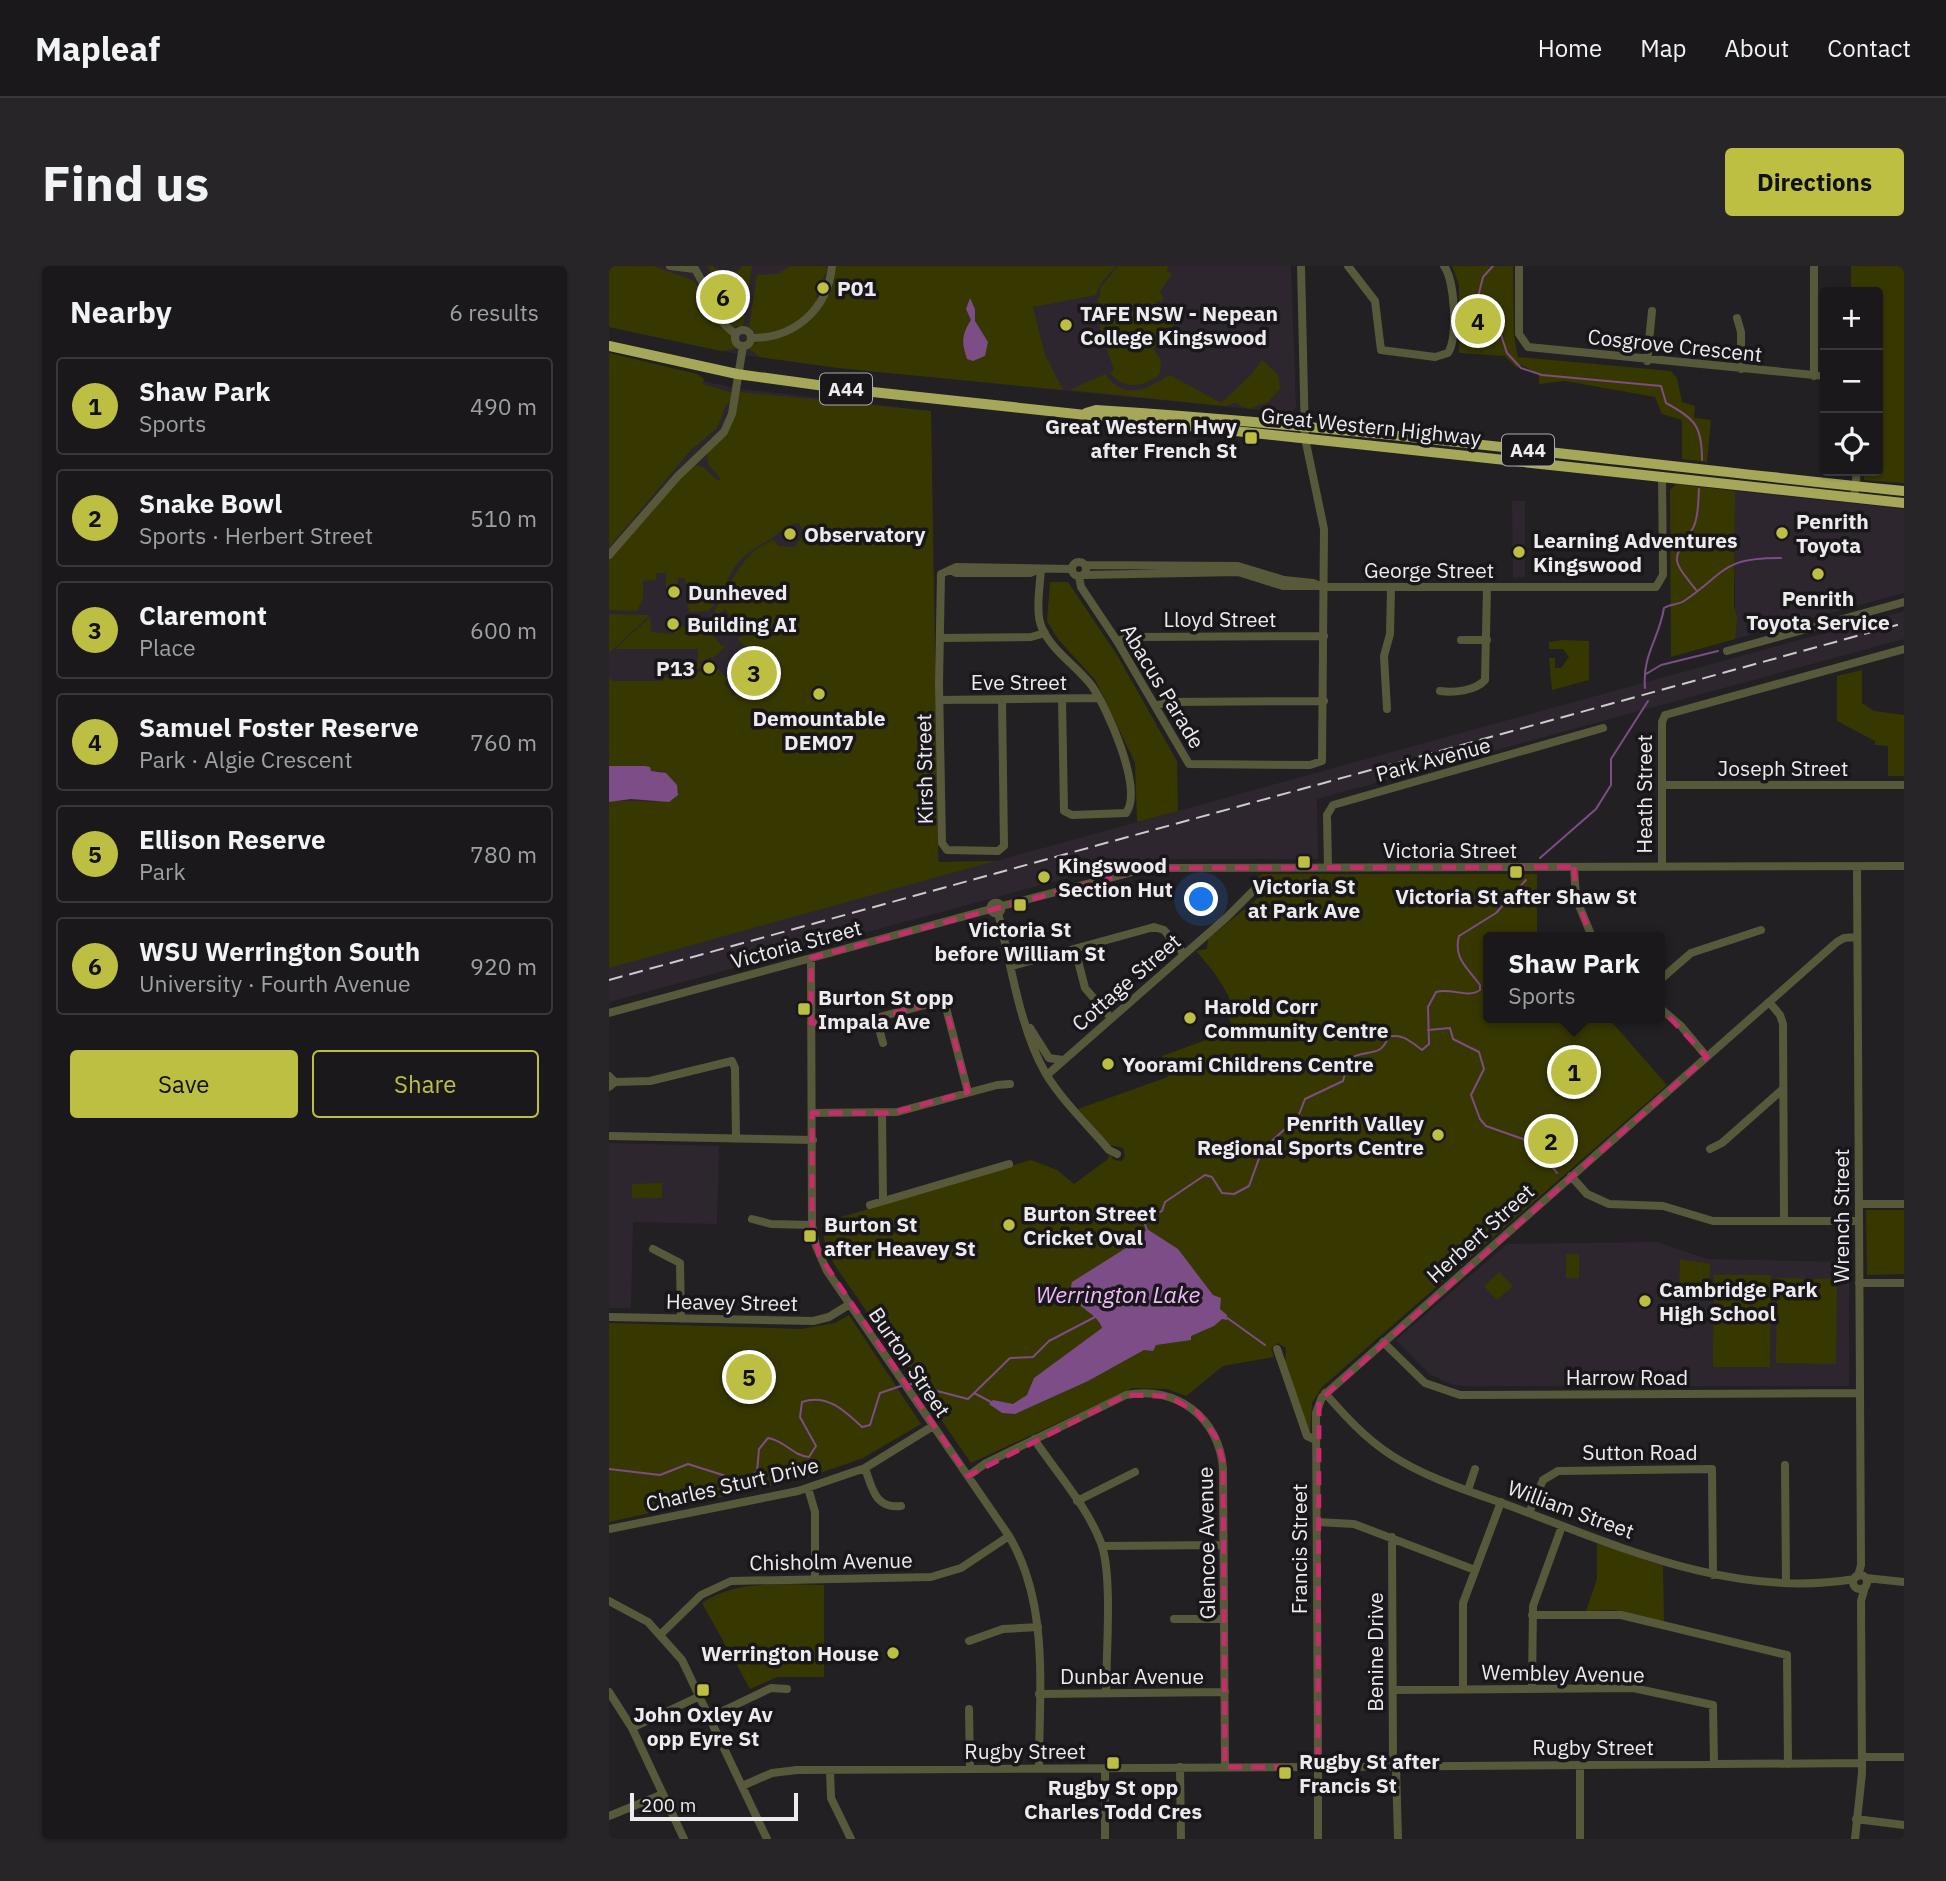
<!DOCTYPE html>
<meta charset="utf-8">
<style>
body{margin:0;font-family:"IBM Plex Sans",sans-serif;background:#272527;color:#f1f3f6}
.controls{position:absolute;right:21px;top:21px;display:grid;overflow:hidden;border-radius:7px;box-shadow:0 2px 5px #0004}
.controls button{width:63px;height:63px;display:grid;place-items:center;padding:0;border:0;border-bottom:2px solid #383739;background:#1a181a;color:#f1f3f6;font:35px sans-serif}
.scale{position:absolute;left:21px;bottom:18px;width:168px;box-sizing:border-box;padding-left:7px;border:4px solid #edebed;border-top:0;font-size:19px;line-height:24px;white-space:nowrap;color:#edebed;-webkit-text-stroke:5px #19171a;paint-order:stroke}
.you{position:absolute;left:593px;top:634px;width:24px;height:24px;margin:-18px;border:5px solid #fff;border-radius:50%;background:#1a73e8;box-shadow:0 0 0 10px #1a73e833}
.badge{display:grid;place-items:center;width:46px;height:46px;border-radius:50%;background:#bdbf43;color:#111;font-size:23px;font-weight:700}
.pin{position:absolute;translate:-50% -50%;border:4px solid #fff;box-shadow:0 2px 7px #0006}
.popup{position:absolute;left:874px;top:666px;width:182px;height:91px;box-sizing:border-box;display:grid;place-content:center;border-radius:7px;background:#1a181a;filter:drop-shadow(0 2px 5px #0005);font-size:23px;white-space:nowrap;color:#9fa0a2}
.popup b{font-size:26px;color:#f1f3f6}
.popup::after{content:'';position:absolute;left:50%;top:100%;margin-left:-14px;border:14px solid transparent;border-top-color:#1a181a}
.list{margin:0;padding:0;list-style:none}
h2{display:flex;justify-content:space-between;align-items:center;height:91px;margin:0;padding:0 28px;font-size:30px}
h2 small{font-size:23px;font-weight:400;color:#9fa0a2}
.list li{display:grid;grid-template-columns:46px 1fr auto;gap:21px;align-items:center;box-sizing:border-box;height:98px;margin:0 14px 14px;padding:0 14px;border:2px solid #383739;border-radius:7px}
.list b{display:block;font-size:26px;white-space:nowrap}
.list p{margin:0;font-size:23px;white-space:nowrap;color:#9fa0a2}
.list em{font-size:23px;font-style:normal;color:#9fa0a2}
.actions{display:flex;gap:14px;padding:21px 28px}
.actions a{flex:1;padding:16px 0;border:2px solid #bdbf43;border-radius:7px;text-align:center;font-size:24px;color:#bdbf43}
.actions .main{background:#bdbf43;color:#111}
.icon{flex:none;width:38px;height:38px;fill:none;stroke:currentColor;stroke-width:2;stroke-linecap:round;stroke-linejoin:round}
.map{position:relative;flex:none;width:1295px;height:1573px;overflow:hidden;border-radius:7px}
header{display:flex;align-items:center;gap:42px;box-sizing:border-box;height:98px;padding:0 35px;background:#1a181a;border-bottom:2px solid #383739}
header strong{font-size:33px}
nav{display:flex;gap:38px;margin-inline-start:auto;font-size:24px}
.intro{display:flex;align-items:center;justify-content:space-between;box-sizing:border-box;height:168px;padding:0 42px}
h1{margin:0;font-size:49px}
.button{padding:18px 32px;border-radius:7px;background:#bdbf43;color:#111;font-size:24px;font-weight:700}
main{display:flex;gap:42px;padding:0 42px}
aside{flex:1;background:#1a181a;border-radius:7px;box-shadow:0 2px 5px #0004}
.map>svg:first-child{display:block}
.built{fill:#2d262e}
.green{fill:#373800}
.water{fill:#7c4d86}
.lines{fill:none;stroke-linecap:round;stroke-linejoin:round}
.stream{stroke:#7c4d86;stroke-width:2}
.minor{stroke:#58593b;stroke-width:8}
.highway{stroke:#a5a858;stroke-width:10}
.rail{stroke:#cccacc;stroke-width:2;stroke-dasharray:14 7;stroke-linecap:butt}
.marked{fill:none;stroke:#c62d6a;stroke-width:5;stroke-dasharray:14 9;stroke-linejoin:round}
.poi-dot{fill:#bdbf43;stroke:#19171a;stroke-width:2.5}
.labels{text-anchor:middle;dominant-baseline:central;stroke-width:7;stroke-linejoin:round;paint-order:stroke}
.shield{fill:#19171a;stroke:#adabae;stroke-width:2}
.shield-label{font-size:19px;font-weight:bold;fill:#edebed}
.poi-label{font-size:21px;font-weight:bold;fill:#edebed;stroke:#19171a;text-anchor:start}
.street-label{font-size:21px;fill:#edebed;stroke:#19171a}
.water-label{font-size:23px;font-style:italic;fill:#f0bafc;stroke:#19171a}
</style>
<header>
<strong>Mapleaf</strong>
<nav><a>Home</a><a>Map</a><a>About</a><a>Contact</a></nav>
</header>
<div class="intro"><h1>Find us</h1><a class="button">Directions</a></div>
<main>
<aside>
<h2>Nearby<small>6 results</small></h2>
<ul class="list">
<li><span class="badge">1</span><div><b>Shaw Park</b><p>Sports</p></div><em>490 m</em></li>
<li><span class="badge">2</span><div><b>Snake Bowl</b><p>Sports · Herbert Street</p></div><em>510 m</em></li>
<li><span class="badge">3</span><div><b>Claremont</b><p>Place</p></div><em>600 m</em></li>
<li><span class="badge">4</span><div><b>Samuel Foster Reserve</b><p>Park · Algie Crescent</p></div><em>760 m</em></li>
<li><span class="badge">5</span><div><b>Ellison Reserve</b><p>Park</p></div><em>780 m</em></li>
<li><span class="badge">6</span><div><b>WSU Werrington South</b><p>University · Fourth Avenue</p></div><em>920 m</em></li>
</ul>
<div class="actions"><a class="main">Save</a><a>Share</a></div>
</aside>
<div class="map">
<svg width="1295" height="1573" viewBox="0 0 1295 1573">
<rect width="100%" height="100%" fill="#222023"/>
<path class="built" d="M0,0H682L687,141L681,147L229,102L133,89L0,61Z
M0,95L126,122L322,145L330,596L387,595L1295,345V373L708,533L709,593H528L0,736Z
M1126,225L1295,243V327L1126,373Z
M903,235H916V311L904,312Z
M0,877L110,880L108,958L24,956L22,1042H0Z
M1048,976L1098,993L1240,996V1120H854L842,1118L820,1108L787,1074L898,978Z"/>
<path class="green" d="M0,0H44L83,14L92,22L106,54L123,70L129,82L112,85L0,61Z
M98,0H104L119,12L134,0H143L134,60L122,61L107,40L99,19L105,12Z
M181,0H217L219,8H216L207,31L211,33C195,55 174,65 149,69L140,61L148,9L169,8Z
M226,0H507L492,17L487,29L424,41L436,89L454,124L229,102L151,91L139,82C153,72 170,70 186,64C209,55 216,21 226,0Z
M509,0H559L558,6L563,7L551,26L554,31L552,37L550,34L547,36L560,49L569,48L561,67L544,83L552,94L551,108C536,121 514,125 501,106L505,104L491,62L488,40L492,21Z
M843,0H904L905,70L909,91L1062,105L1068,112L1073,136L1086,140L1085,152L1102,154L1098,196L1073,193V154L1053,148L1046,131L956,115L930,118V108L912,99L908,102L896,90L850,87V19Z
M1242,0H1295V217L1255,214V205H1269V26H1242Z
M0,87L88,108L95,113L94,118L123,127L124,133L117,139L108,162L82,184L0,281Z
M653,94L669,109L671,123L659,136L640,143L626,137L616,140L461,124L496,108C516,136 538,122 561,109L612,137L641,110Z
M129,126L322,145L329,596L386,595L0,702V536C19,532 64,543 70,525L52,505H41L36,500H0V412L4,415H54V411H79L94,404L97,407L105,400L119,413L115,417L123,427V431L131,424L135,428L147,417L145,413L152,420L158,414L149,404L153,400L129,373L136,365L116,343L108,349L105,345C123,317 131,288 164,274L170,280L186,281L195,267L190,257C177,259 176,262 167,269C154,279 139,284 128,298C116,313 115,332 99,345L80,346L76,312H69L68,325H57V307H47V314L34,315V333L28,345L0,344V292L85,199L94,201L109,215L112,213L99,198L98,187L117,166Z
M1067,218L1126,225L1125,339L1128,352L1126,373L1062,391L1061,224Z
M441,316H459L508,389L568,495L569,545L528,556L526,497L487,415L449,373L438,355Z
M0,348L40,349V350L0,387Z
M41,351L42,366L65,368L66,361L83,360L88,366L97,362L113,380L118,379L104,392L102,391L89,397L95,398L103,392C89,404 81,409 64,407L63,397H89V383H6Z
M953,374L980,375V414L943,424L940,392H946V402H952L960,391L954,383H940V376Z
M1253,404V437L1265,445L1295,449V510H1279V480L1266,479V475L1228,455V410Z
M653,608H928V671H879V752H999L1058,819L713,1121L703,1137L701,1168L676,1098L677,1082L669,1077L662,1082L665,1091L614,1100L577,1130L558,1123L524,1122L362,1197L225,998L216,977L212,957L422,894L448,904L465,918L499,893L500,888L505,894L513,895L516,890L514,882L501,879L469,843L559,811L553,790L600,773L599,765L622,758L619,749L626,746C618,722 604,704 587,685L598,683L599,673L654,628L644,616Z
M53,917V932H23V918Z
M1257,944H1295V1008L1258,1009Z
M957,988H970V1012H957Z
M1071,993L1101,998L1100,1034L1070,1033Z
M890,1006L904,1020L888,1034L875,1020Z
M1105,1009H1162L1161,1101H1104Z
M1168,1012L1228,1013L1227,1098L1167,1097Z
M240,1049L312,1158L254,1192L197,1212L0,1256V1057L192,1063L226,1057Z
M988,1277L1054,1300L1055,1356L1005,1344L977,1345L988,1313Z
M215,1319V1411H168L141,1423L93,1337C129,1313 173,1319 215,1319Z"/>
<path class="water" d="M361,32L366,43V55L379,76L376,90L364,95L358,93C352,76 353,68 362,54L357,43Z
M0,500H36L41,501L42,505L57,507L68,519L69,529L60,536L22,533L0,536Z
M538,963L569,983L604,1029L612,1032L611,1043L618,1049V1054L613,1053L605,1060L582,1070V1074L547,1079L544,1085L535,1084L479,1115L406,1148L393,1147L380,1138L384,1134L404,1138L418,1129L425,1112L493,1062C488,1044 456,1040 463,1016L525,977Z"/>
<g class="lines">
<path class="stream" d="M884,0L874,11L869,31L891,66L898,87L912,102L933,109L1052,120L1057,137C1087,153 1093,161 1093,194
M1087,324C1061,291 1063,295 1084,262C1090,251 1089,235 1090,223
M1037,408L1052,399L1109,385
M1036,422C1033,389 1050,373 1055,342C1061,338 1069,339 1075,335C1119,305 1112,292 1172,292
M931,592L987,543L1002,519V493L1039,435
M819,764L841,762L844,773L870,786L875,803L862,829L871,853L877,860L914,873L933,888L948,907
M538,964L534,953L553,945L556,936L596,909L603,911L613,927L625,928L640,920L653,884L689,851L696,833L734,815L740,793C757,782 772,793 779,771C794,767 802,776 813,784L820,778L819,741L827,726C842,721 858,733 871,724V719C859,702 844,693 850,670L887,647L917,614
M617,1051L656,1079
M301,1118L359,1133L401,1092L424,1091L440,1075L486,1051
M365,1127L382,1136
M0,1203L51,1209L79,1198L123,1212H136L148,1206L150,1183L159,1172C175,1174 184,1190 200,1191L207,1180L191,1151L193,1136C218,1127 236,1145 253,1161L261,1159L271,1127L292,1120"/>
<path class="minor" d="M61,0L86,3C101,26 103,53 127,68
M739,0L766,35L772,84L826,91L839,87C849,71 846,15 835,0
M910,0V68L919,81L1216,110
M1128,52L1132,66V103
M126 72a8 8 0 1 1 16 0a8 8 0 1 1-16 0Z
M143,72C186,72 219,43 223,0
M1038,95L1043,45
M1205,110V0
M1245,232L1248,205
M0,289L69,210L115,166L123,148L134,80
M463 303a7 7 0 1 1 14 0a7 7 0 1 1-14 0Z
M476,299L629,300L675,314L704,317L714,321H1047L1054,309L1053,210
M432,303C431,320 426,347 433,362C443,385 469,401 483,420C498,442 535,523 517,547L463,549L455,545L453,433
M341,304L347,307H421L431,303
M475,309L629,306L674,320H710
M470,311L472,321L508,375L580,498L701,499L713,495L715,263L696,172L692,0
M332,372L422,371L436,367
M852,374H878
M508,375L524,371L715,370
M1118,385L1295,336
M831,425C845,427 866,425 876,414L878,321
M331,434L489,432
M393,434L395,580L389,585L338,584L333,577L330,418L332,308L347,301L462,303
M546,440L559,436L715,435
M778,443L775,390L781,368L782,322
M1054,519H1295
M1053,600V456L1056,449L1295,383
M719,601L718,549L724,539L994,462
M965,601L967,632L983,671
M1248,601L1252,1299L1249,1310
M381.5 642a5.5 5.5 0 1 1 11 0a5.5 5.5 0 1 1-11 0Z
M393,640L539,602L1295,600
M389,647C402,698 411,764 437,808C454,836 480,860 500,884L508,888
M466,683L476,722L502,752
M202,692L203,959L207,980L218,1005L400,1270C441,1339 430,1425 430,1502
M403,700L545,661L555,664L575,688
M1051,714L1082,687L1152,664
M1160,736L1171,749L1174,758L1175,955
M1051,742L1072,760L1098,791
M0,747L382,643
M267,752L274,777
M202,757H248L335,734L359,826
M421,762L440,792L454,794
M438,809L618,651L649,620
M0,810L6,816L0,821
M6,816L41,815L123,795L126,802L127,873
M203,847L288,846L388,819L401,818
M273,847L274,935
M0,870L204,874
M1101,883L1113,877L1174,823
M962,910L978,928L1000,938L1054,940L1104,955H1250
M1250,938H1295
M261,939L400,898
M143,953L162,958L203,959
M44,983L71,997L72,1053
M1250,1017H1295
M0,1051L204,1055L220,1051L241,1038
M774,1076L816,1117L851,1129L1251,1127
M668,1083L698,1170L707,1174
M716,1127C736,1150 756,1172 782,1189C819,1213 863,1226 904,1241C1013,1282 1126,1333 1245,1313
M425,1173C447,1206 478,1240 492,1277C504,1309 497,1390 497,1427
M1176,1199L1177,1316
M256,1202C263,1222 266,1243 292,1240
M359,1210L377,1197L517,1129C567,1119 611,1152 614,1203L616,1501
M199,1222L206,1246V1312
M859,1224L866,1203
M468,1235L526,1206
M920,1247L934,1214L949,1205L1103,1203L1104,1309
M708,1256L745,1258L866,1304
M0,1263L189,1225L256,1202L324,1160
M783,1271L784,1500
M493,1280L614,1279
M1244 1316a7 7 0 1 1 14 0a7 7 0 1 1-14 0Z
M1257,1312L1295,1316
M0,1335L39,1356L73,1394L158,1573
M923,1349H1012L1178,1389L1179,1498
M565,1353H615
M52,1368L92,1329L122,1315L322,1311L352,1302L400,1270
M360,1375L394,1363L429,1361
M854,1423V1337L892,1236
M923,1423L924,1340L953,1260
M784,1424L1024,1422L1104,1439L1105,1498
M0,1426L23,1462L75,1573
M430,1428L616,1426
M360,1443L361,1503
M101,1451L162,1422L178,1423
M23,1462L91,1430
M1253,1491H1295
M709,1494L707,1147L713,1131L1228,676L1235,672L1248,671
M971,1499V1573
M787,1500L789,1573
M571,1501L572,1573
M716,1501L1253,1497
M221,1504L222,1532L242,1573
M709,1507V1573
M133,1520L163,1507L188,1504L703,1501
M0,1550L54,1528
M1247,1553L1295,1559
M496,1573V1502
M1246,1573L1253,1507L1252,1335L1256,1321"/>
<path class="highway" d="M0,80L128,108L245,124L1295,237
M477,147L487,144C757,161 1026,198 1295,225"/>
<path class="rail" d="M0,714L1295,357"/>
</g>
<path class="marked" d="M965,601L967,632L982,669L1098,791L710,1135L709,1494L703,1501H616L614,1196L607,1171L588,1146L558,1130L517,1129L359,1210L210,989L203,959V847H283L359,826L335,734L248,757H202V692L539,602Z"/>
<g class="poi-dot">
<circle cx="214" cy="22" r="7"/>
<circle cx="457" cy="59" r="7"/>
<rect x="635" y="165" width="14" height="14" rx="3.5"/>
<circle cx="1173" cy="267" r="7"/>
<circle cx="181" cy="268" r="7"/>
<circle cx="910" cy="286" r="7"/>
<circle cx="1209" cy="308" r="7"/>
<circle cx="65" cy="326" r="7"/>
<circle cx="64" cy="358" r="7"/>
<circle cx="100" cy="402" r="7"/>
<circle cx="210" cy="428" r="7"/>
<rect x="688" y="589" width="14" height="14" rx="3.5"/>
<rect x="900" y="599" width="14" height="14" rx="3.5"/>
<circle cx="435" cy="611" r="7"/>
<rect x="404" y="632" width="14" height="14" rx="3.5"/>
<rect x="188" y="736" width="14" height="14" rx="3.5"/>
<circle cx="581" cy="752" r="7"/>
<circle cx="499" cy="798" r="7"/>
<circle cx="829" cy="869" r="7"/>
<circle cx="400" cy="959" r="7"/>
<rect x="194" y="963" width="14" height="14" rx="3.5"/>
<circle cx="1036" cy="1035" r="7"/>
<circle cx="284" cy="1387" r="7"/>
<rect x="87" y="1417" width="14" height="14" rx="3.5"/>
<rect x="497" y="1490" width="14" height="14" rx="3.5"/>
<rect x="669" y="1500" width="14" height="14" rx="3.5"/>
</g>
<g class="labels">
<g class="shield">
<rect x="211" y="107.5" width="52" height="31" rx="5"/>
<rect x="893" y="168.5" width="52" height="31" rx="5"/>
</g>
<g class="shield-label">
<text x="237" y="123">A44</text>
<text x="919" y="184">A44</text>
</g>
<g class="poi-label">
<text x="228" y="22">P01</text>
<text x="471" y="47">TAFE NSW - Nepean<tspan x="471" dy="24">College Kingswood</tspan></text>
<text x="628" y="160" text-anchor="end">Great Western Hwy<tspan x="628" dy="24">after French St</tspan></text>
<text x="1187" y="255">Penrith<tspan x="1187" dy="24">Toyota</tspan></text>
<text x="195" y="268">Observatory</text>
<text x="924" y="274">Learning Adventures<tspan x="924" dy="24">Kingswood</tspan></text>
<text x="79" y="326">Dunheved</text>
<text x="1209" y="332" text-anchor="middle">Penrith<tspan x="1209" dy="24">Toyota Service</tspan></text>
<text x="78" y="358">Building AI</text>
<text x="86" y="402" text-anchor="end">P13</text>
<text x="210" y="452" text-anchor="middle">Demountable<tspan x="210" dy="24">DEM07</tspan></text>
<text x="449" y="599">Kingswood<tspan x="449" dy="24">Section Hut</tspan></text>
<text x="695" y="620" text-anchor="middle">Victoria St<tspan x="695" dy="24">at Park Ave</tspan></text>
<text x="907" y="630" text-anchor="middle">Victoria St after Shaw St</text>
<text x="411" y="663" text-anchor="middle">Victoria St<tspan x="411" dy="24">before William St</tspan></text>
<text x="209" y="731">Burton St opp<tspan x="209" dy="24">Impala Ave</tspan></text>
<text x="595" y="740">Harold Corr<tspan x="595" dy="24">Community Centre</tspan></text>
<text x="513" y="798">Yoorami Childrens Centre</text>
<text x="815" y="857" text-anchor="end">Penrith Valley<tspan x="815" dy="24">Regional Sports Centre</tspan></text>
<text x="414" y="947">Burton Street<tspan x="414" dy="24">Cricket Oval</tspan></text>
<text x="215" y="958">Burton St<tspan x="215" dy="24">after Heavey St</tspan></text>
<text x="1050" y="1023">Cambridge Park<tspan x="1050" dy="24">High School</tspan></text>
<text x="270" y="1387" text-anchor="end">Werrington House</text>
<text x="94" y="1448" text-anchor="middle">John Oxley Av<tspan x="94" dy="24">opp Eyre St</tspan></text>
<text x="690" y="1495">Rugby St after<tspan x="690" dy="24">Francis St</tspan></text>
<text x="504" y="1521" text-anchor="middle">Rugby St opp<tspan x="504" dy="24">Charles Todd Cres</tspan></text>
</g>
<g class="street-label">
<text transform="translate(1066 79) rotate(6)">Cosgrove Crescent</text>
<text transform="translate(762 160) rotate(6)">Great Western Highway</text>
<text x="820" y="304">George Street</text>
<text x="611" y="353">Lloyd Street</text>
<text x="410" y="416">Eve Street</text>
<text transform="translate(554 420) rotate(59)">Abacus Parade</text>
<text transform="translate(824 493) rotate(-15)">Park Avenue</text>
<text x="1174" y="502">Joseph Street</text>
<text transform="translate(315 503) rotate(-91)">Kirsh Street</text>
<text transform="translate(1035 528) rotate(-90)">Heath Street</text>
<text x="841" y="584">Victoria Street</text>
<text transform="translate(187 678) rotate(-15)">Victoria Street</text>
<text transform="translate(517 716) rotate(-41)">Cottage Street</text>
<text transform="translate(1232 950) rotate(-90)">Wrench Street</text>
<text transform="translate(871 967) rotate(-42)">Herbert Street</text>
<text transform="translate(123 1036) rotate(1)">Heavey Street</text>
<text transform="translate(301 1096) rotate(56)">Burton Street</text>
<text x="1018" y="1111">Harrow Road</text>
<text x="1031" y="1186">Sutton Road</text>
<text transform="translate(123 1218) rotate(-13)">Charles Sturt Drive</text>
<text transform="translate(962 1243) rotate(20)">William Street</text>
<text transform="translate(597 1277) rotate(-91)">Glencoe Avenue</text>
<text transform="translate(690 1283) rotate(-90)">Francis Street</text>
<text transform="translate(222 1295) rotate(-1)">Chisholm Avenue</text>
<text transform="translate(766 1386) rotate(-90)">Benine Drive</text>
<text transform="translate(954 1407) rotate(1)">Wembley Avenue</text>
<text x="523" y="1410">Dunbar Avenue</text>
<text x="984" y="1481">Rugby Street</text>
<text x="416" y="1485">Rugby Street</text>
</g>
<g class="water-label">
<text x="509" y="1028">Werrington Lake</text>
</g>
</g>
</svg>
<div class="controls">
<button>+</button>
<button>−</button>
<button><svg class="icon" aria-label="locate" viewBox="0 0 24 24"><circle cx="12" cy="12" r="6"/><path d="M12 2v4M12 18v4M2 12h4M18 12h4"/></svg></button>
</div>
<div class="scale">200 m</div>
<div class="you"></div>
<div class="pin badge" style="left:965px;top:806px">1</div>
<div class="popup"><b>Shaw Park</b>Sports</div>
<div class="pin badge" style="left:942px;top:875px">2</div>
<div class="pin badge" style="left:145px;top:407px">3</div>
<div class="pin badge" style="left:869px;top:55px">4</div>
<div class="pin badge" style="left:140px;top:1111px">5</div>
<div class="pin badge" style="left:114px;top:31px">6</div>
</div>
</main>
